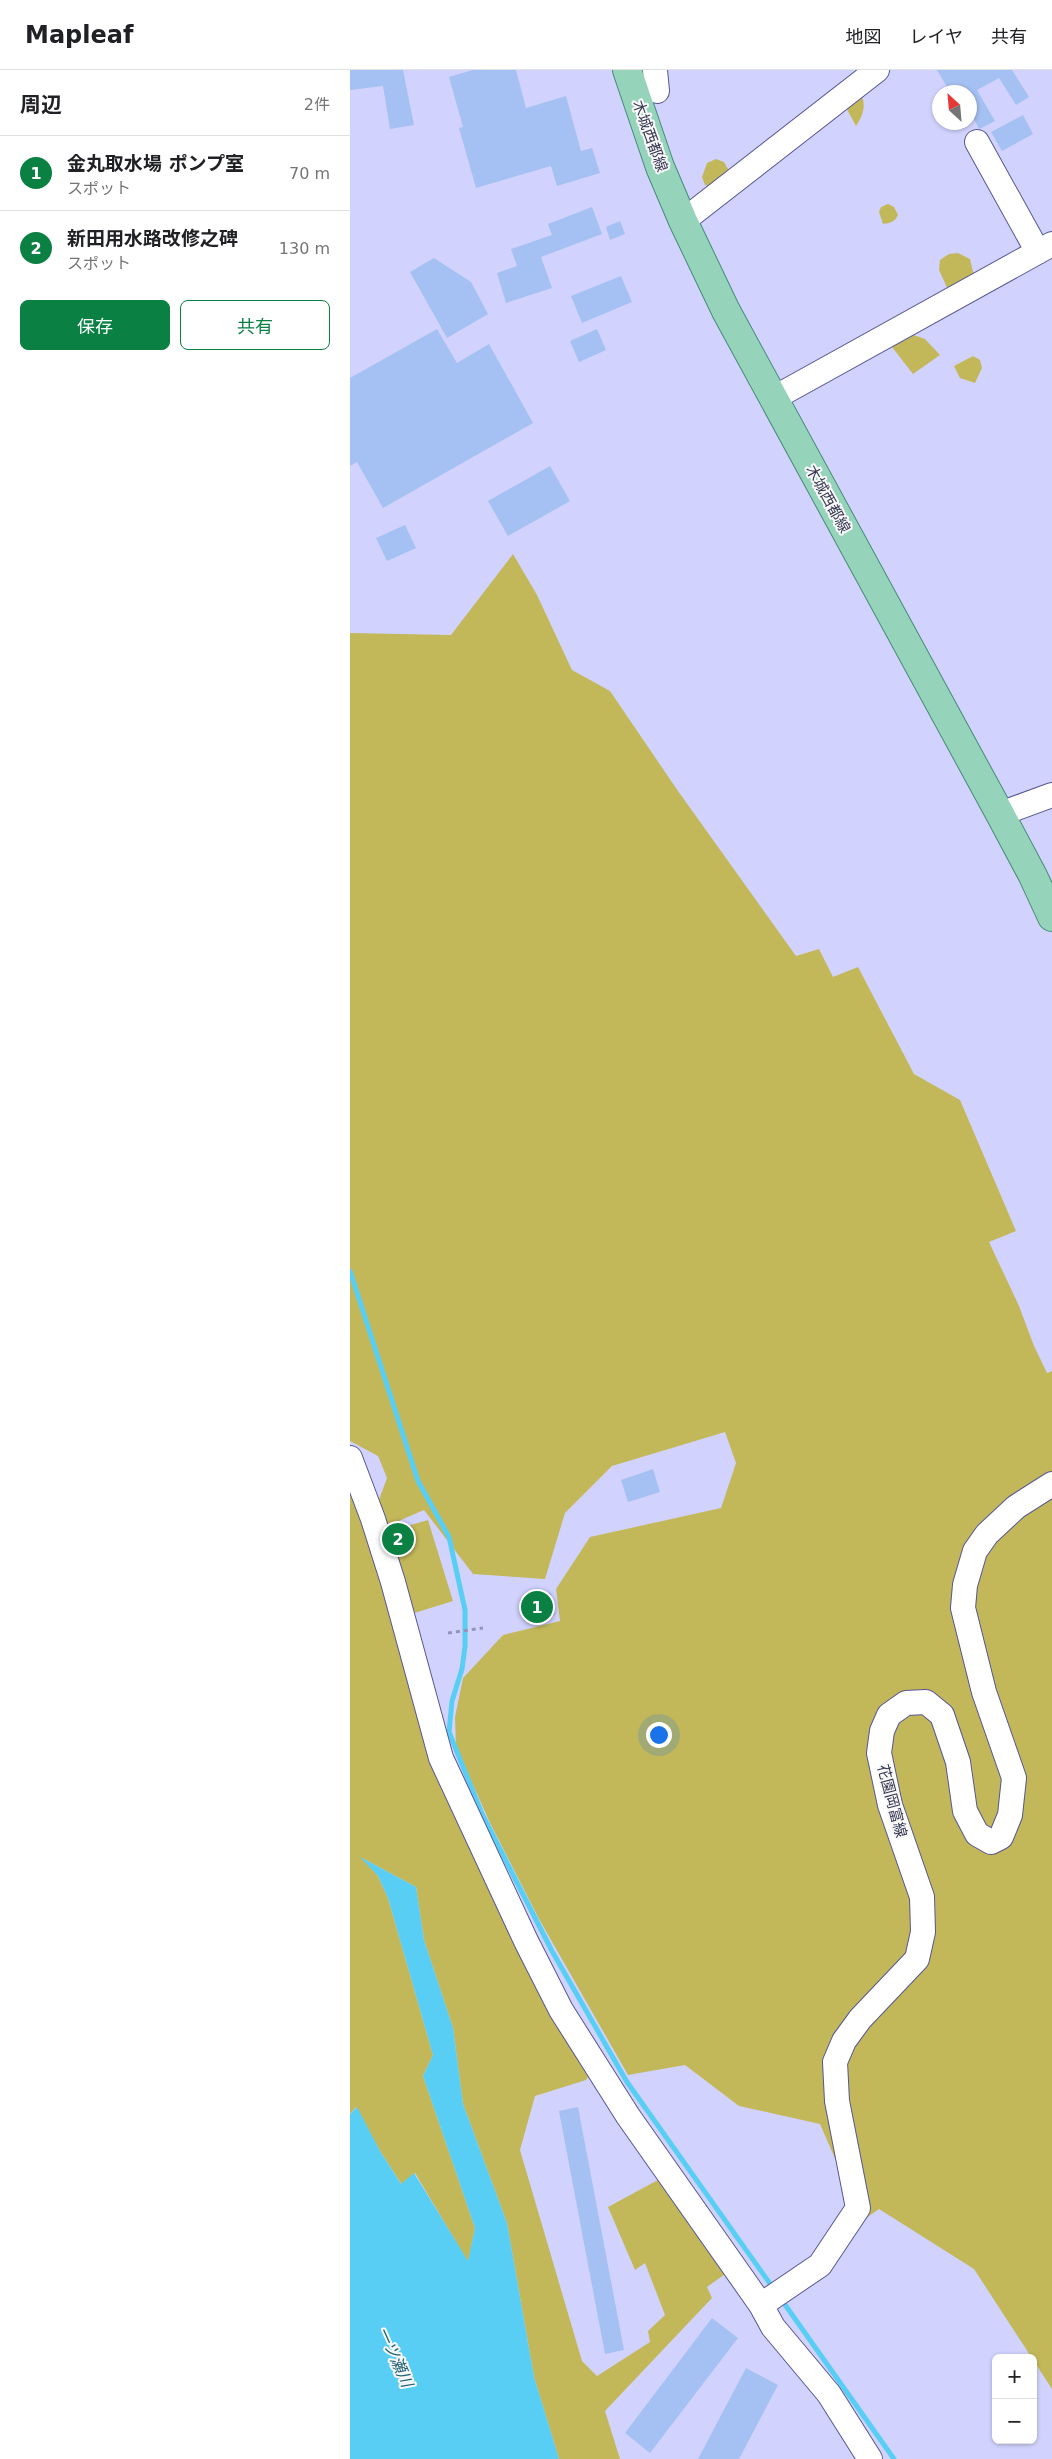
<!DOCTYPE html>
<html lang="ja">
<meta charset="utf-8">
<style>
body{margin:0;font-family:"DejaVu Sans","Noto Sans JP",sans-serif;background:#f6f6f6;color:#202124}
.controls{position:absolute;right:15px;bottom:15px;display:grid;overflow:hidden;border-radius:8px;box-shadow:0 1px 4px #0004}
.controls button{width:45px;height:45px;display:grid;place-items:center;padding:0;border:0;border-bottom:1px solid #e0e0e0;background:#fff;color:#202124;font:25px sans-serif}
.compass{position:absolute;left:582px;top:15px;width:45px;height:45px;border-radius:50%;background:#fff;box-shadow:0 1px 4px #0004;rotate:334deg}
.you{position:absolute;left:308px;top:1664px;width:18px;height:18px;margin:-12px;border:4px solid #fff;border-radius:50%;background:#1a73e8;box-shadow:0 0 0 8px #1a73e833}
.badge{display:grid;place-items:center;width:32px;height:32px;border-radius:50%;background:#0b8043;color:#fff;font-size:16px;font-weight:700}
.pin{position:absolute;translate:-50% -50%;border:2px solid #fff;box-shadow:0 1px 5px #0006}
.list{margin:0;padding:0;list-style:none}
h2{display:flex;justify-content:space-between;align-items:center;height:65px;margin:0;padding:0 20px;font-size:21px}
h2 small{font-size:16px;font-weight:400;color:#757577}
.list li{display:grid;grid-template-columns:32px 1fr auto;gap:15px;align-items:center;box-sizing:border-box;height:75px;padding:0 20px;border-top:1px solid #e0e0e0}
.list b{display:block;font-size:19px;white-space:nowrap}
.list p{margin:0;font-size:16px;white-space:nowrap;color:#757577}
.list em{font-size:16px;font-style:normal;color:#757577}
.actions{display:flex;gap:10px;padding:15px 20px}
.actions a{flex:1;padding:11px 0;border:1px solid #0b8043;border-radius:8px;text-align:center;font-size:18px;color:#0b8043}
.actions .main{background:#0b8043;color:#fff}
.map{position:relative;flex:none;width:702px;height:2389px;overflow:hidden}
header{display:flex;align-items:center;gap:30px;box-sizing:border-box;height:70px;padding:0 25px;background:#fff;border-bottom:1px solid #e0e0e0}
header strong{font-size:24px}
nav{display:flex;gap:28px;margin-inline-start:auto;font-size:18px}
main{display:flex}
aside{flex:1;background:#fff}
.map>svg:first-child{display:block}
.green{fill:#c3b859}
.water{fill:#59cef5}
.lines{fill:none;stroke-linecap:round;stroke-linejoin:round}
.stream{stroke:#59cef5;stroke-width:5}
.building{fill:#a5c0f3}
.minor-casing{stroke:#575694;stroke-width:26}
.major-casing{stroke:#468a77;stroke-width:30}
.path{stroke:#9495ba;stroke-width:3;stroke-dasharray:4 4;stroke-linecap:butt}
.minor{stroke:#fff;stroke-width:24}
.major{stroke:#95d4ba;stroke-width:28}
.labels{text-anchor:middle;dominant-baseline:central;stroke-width:4;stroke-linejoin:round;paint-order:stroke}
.street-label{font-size:15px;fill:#353551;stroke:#f8f8f8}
.water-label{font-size:16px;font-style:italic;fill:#216074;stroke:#f8f8f8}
</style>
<header>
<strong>Mapleaf</strong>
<nav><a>地図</a><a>レイヤ</a><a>共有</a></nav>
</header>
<main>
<aside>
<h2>周辺<small>2件</small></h2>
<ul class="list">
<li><span class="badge">1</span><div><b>金丸取水場 ポンプ室</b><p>スポット</p></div><em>70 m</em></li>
<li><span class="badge">2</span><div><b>新田用水路改修之碑</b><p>スポット</p></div><em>130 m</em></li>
</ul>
<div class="actions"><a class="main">保存</a><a>共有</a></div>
</aside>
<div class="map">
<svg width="702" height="2389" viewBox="0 0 702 2389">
<rect width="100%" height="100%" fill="#d1d3fe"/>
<path class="green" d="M509,20C517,33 514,44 506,56L493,32Z
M366,89L374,92L379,101L366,118L355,115L352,107L357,93Z
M538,134L544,137L548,145C545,152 540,153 533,154L529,142L531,137Z
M608,183L620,189L625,210L600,224L589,200L590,190L599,184Z
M558,263L575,269L590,285L563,304L542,277Z
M623,286L630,290L632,298L625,313L610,308L604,296Z
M163,484L187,525L222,600L260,621L328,721L446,886L469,879L483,907L508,897L564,1004L610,1030L666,1161L639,1172L669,1236L684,1276L697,1303L702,1301V2319L624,2199L529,2139L512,2151L470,2054L389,2036L335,1995L278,2005L189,1849L140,1753L106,1677L105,1647L113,1608L153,1565L210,1551L206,1519L240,1467L371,1438L386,1393L375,1362L262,1396L215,1443L195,1509L123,1504L74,1440L37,1456L27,1435L37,1408L28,1386L0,1371V563L101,565Z
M0,1388L91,1688L246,1995L236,2010L185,2026L170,2080L232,2291L247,2306L300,2272L298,2261L315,2245L295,2193L285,2200L258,2137L319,2104L385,2197L357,2217L362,2228L255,2341L270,2389H209L184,2307L157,2153L113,2034L103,1958L74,1870L66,1817L12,1788L28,1806L38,1828L83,1985L73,2006L125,2158L118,2192L65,2103L52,2115L30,2081L6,2037L0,2044Z
M78,1450L103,1531L58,1545L33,1463Z"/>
<path class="water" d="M10,1787L66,1817L74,1870L103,1958L113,2034L157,2153L184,2307L209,2389H0V2044L7,2037L30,2081L51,2114L64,2103L118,2191L125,2158L73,2006L83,1985L38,1828L28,1806Z"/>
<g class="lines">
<path class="stream" d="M0,1201L68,1411L99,1467L115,1540V1576L112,1599L102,1631L99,1662L132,1744L202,1881L277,2012L423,2218
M431,2229L544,2389"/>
</g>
<path class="building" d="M0,0H53L64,55L40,59L33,16L0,20Z
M123,0H166L176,38L216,26L231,81L242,78L250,103L207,116L201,96L126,118L109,58L113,57L99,7Z
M587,0H662L679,27L666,35L649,8L627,20L645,51L629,59L620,41V22H600Z
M673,45L683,64L652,81L641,62Z
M242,137L252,164L191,187L202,218L156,233L147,203L167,196L161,179L202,165L198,154Z
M270,151L275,164L260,170L256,157Z
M84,188L121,212L138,244L97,268L60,202Z
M271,206L282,232L232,253L221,226Z
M87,259L107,293L139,274L183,353L33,438L7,392L0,396V308Z
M247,259L256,280L229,292L220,271Z
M200,396L220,431L158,466L138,431Z
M55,455L66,478L37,491L26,468Z
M303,1399L310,1422L278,1432L271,1410Z
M201,1523L205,1545L174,1551L170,1529Z
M228,2037L274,2280L255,2284L209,2041Z
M362,2248L388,2268L300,2383L275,2363Z
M396,2298L428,2315L389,2389H348Z"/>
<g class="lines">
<defs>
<path id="minor" d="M305,0L307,21
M627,72L688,182
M333,151L527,0
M424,328L702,174
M650,744L702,725
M0,1388L23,1449L43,1512L91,1688L176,1871L211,1940L278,2046L411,2235L423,2257L479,2324L520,2389
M411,2235L470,2195L508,2138L487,2031L485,1992L494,1971L510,1949L567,1889L573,1862L572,1827L540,1735L529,1683L532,1661L539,1645L556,1633L576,1632L592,1645L608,1692L615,1741L627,1764L641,1772L651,1767L660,1745L664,1708L634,1622L613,1538L615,1515L625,1481L637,1464L666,1437L702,1414"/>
<path id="major" d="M277,0L310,97L333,151L376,241L650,744L683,806L702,847"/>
</defs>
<use href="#minor" class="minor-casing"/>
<use href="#major" class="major-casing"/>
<path class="path" d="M98,1563L133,1558"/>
<use href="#minor" class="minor"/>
<use href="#major" class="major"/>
</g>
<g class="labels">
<g class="street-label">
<text transform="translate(300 66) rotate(70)">木城西都線</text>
<text transform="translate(478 429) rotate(61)">木城西都線</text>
<text transform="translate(542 1731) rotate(75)">花園岡富線</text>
</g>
<g class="water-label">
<text transform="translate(45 2287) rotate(66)">一ツ瀬川</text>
</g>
</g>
</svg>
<div class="controls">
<button>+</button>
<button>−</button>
</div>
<svg class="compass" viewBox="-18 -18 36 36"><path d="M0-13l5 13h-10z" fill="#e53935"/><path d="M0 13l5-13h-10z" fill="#757577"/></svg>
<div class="you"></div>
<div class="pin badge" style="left:187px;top:1537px">1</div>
<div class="pin badge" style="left:48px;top:1469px">2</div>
</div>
</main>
